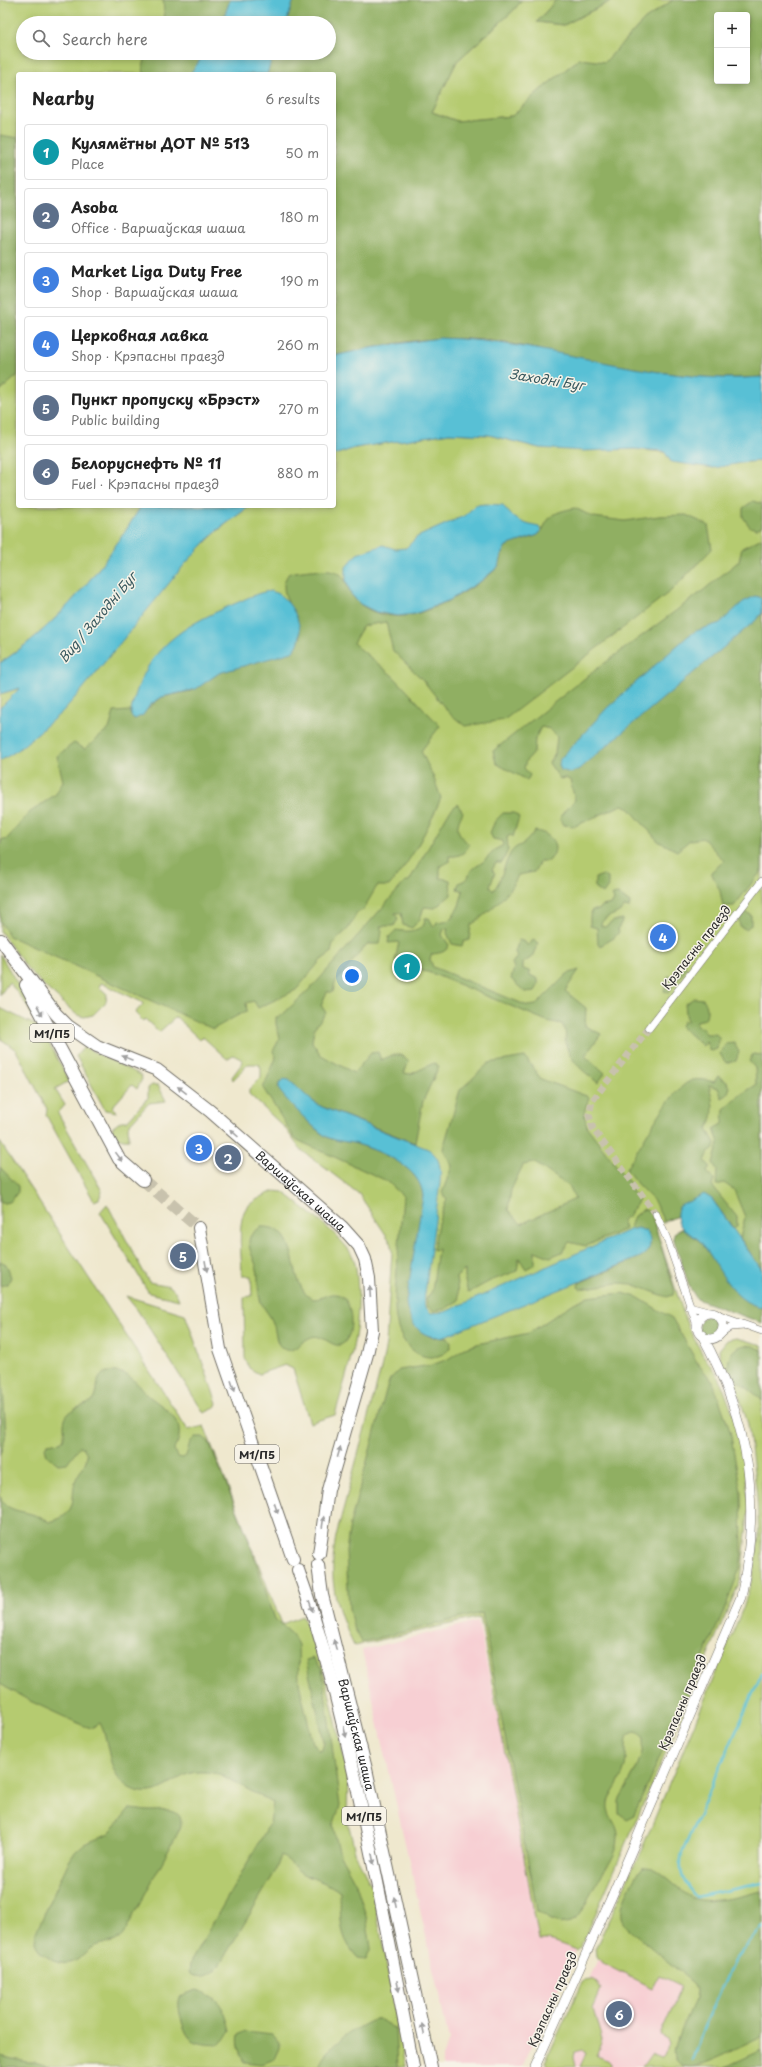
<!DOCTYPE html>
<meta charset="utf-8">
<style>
body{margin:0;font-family:"Playpen Sans",sans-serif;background:#f2f2f2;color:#222}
.controls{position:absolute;right:12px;top:12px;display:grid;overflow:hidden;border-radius:4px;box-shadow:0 2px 6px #0003}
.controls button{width:36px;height:36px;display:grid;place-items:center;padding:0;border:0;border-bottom:1px solid #e0e0e0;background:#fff;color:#222;font:20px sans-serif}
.you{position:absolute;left:352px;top:976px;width:14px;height:14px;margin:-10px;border:3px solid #fff;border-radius:50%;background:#1a73e8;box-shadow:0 0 0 6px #1a73e833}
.badge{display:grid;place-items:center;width:26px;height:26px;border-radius:50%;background:#c8321e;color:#fff;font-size:13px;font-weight:700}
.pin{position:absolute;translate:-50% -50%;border:2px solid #fff;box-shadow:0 1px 4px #0006}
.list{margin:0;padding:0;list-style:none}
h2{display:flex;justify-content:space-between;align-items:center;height:52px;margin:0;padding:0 16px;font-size:17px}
h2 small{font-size:13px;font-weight:400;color:#767676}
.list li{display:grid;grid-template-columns:26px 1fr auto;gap:12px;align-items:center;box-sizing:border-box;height:56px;margin:0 8px 8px;padding:0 8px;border:1px solid #e0e0e0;border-radius:4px}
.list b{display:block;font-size:15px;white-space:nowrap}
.list p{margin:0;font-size:13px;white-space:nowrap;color:#767676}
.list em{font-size:13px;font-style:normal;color:#767676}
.icon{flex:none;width:22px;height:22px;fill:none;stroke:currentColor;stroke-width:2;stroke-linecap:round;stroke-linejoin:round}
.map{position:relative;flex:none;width:762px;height:2067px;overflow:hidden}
.search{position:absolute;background:#fff;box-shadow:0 2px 6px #0003;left:16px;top:16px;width:320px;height:44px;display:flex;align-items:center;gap:10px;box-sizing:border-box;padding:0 14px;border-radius:22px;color:#767676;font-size:15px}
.panel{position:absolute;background:#fff;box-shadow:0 2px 6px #0003;left:16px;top:72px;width:320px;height:436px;border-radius:4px}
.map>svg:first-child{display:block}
.built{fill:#f7cfd3}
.green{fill:#b5cb70;stroke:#707b4e}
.forest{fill:#90af62;stroke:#5e6d46;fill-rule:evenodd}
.water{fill:#58c0d5;stroke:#427680}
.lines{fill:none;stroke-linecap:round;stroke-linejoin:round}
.stream{stroke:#58c0d5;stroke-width:2.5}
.street-tunnel{stroke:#c8c2ad;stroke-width:7;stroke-dasharray:7 3.5;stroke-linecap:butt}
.highway-tunnel{stroke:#c8c2ad;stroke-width:12;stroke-dasharray:12 6;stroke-linecap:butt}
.street-casing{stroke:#706d64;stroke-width:8}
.secondary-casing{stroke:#706d64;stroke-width:10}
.highway-casing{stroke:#706d64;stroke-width:14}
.street{stroke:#fff;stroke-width:7}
.secondary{stroke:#fff;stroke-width:9}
.highway{stroke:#fff;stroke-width:12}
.oneway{fill:#a0a0a0}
.labels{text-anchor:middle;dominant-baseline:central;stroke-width:3;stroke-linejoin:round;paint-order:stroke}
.shield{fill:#f7f3e8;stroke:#686764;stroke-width:1}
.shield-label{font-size:11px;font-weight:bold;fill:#2b2b2b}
.street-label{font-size:12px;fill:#2b2b2b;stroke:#f7f3e8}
.water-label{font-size:13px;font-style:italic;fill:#38585e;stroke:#f7f3e8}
</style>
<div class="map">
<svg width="762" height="2067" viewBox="0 0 762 2067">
<rect width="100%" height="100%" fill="#f7f3e8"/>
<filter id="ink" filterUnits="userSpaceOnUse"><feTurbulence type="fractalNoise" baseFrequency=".025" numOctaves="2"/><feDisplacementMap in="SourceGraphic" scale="8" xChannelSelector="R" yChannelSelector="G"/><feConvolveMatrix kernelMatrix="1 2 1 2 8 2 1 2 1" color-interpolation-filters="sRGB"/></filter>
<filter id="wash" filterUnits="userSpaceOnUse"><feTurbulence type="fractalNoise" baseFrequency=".012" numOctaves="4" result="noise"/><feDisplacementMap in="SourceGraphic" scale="16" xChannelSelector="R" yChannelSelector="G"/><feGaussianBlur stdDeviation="0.9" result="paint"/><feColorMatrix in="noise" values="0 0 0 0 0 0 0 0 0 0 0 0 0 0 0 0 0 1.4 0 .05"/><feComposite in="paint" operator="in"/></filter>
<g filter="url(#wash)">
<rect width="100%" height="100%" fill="#efe8ce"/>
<path class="built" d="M478,1621L541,1930L577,1948L522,2067H442V2058L449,2040L362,1650Z
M606,1941L691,1983L661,2067H550Z"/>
<path class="green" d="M0,0H294L286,23H23V53H274L267,74H18V506H141C104,567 60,624 0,663Z
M522,0H556L537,22L564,25L613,0H673L644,20L605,63L579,59L539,91L512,116L457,121L432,112L457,61L513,11Z
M449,433L489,435L539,448L634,449L747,462L762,461V1270L708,1196L677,1213V1216L655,1226L688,1327L703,1355L720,1379L740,1433L749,1505L741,1579L582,1945L577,1950L549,1940H539L480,1617L354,1646C335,1605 328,1583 336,1536L382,1365L386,1344L392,1251L390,1241L359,1194L300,1149L285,1128L249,1094V1089L261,1077V1068L258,1064H248L233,1080L232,1077L243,1062L241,1059L233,1055L227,1059L203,1037L200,1040L176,1017L159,1032L145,1019L143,1021L135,1013L144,1003L101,983L99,987L107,994L106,1002L93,1015L84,1017L77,1015L44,986L27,968L0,931V761C103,697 150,573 250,506H334V455L355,448Z
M20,688L0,708V694Z
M0,954L33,1010V1018L26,1004L9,982L0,995Z
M0,1008L41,1028L69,1081L55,1089L65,1105L58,1113L102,1191L99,1199L94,1201L46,1115L47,1109L16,1050L1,1039Z
M84,1047L141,1075L142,1079L137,1089L132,1085L112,1107L117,1112L105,1110L76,1056Z
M152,1085H158L166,1101L149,1103L128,1126L129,1139C121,1140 113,1137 112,1128L121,1121H127L148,1098V1088Z
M0,1142L188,1430L204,1426L282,1624L302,1616L318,1647L336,1722L348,1775L347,1818L356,1856L372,1886L405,2067H0Z
M274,1191L283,1192L291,1198C307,1211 345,1239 353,1257C357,1267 357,1279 358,1290C360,1335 347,1372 335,1415L310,1423L293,1369L285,1365L259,1374L249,1368L245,1358L244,1297L252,1296L251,1276H242C242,1259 236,1220 247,1207C254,1200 265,1195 274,1191Z
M107,1204L149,1282C166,1286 173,1282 179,1300L149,1293L100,1212Z
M126,1296L185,1314L217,1403L215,1408L204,1413L138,1311Z
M736,1338L762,1345V2067H642L651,2054L660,2058L664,2056L669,2043L667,2039L660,2035L682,1986L659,1975L652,1988L602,1963L597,1956L596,1947L641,1851L743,1608L753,1576L759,1537L757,1496L748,1424L738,1393L720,1358L719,1350L727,1340Z
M591,1979L597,1982L601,1990L593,2009L602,2040L596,2056L610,2061L612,2064L609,2067H580L586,2052L582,2050L574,2052L573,2056L575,2067H548L545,2063L580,1986L584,1980Z"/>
<path class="forest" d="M163,0H230L222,23H165Z
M294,0H522L513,11L457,61L432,112L457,121L512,116L539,91L579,59L605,62L644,20L673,0H762V377C693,383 617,365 549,352C523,346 496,340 469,339C424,336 377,346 334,356V74H267L274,53H329V23H286ZM717,15H747V81H717Z
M556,0H613L564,25L537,22Z
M147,53H205L190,74H144L143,67Z
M0,135L18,138V375L0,391Z
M753,501L762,504V526L757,529L750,527L743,517V508Z
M575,508L593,517L625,521L659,516L686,515L708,525L712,549L672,590L504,720L465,726L449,713L422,679L393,651L386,622L363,626L353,643L394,677L440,726L421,751L433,776L441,798C427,830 412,860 389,886H377L363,910L357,913L348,929L333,943L331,953L321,960L296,990L258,1008L254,1001L246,1003L247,1011C235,1016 225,1023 213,1029L9,936L0,921V848L2,839L6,840L29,813L56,794L63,781L57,756L74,743L85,749L109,729L114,712L131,711V716L135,719L162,697L191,691L219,673L272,657L301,638C298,619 283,600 284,584C284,581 287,576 289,573C300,571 327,567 337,572C347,577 346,587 352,595C364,614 394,620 415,614C439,608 479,586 497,568C503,562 500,552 506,546C514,540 532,540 540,533C543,530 545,524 548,520C554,512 565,510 575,508Z
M762,538V870L734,906H723L720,891L711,872L724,861L703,838L690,840L677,851L658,841L628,807L622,805L575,826L563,825L560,819L565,810L575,800L570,780L565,778L560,779L549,763L555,753L557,737L550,729L541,727L535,739L534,752L526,761L524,768L530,775L527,781C517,773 506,770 496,763L493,751L594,671L700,593L739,561L742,548Z
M457,804L463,812C454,830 457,831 469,845C465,854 458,857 449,856V862L440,866V878L450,880L451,895L435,908L424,907L420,919L412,928L403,925L401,913H395L398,919L394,926H380L382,931L380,944H367L335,983L333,992H327L321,1005L326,1013L314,1028L312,1042L321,1055L354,1073L371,1053L378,1052L381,1060C392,1055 400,1051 409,1061L404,1073L411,1074L434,1063L439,1066L423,1101L415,1143L322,1107L280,1081L278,1087C292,1102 310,1128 327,1137C337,1142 347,1141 357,1144C382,1152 421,1167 423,1196L419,1330L431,1337H448L451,1342C451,1348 448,1351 443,1354C422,1365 401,1345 397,1324C393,1306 396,1287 397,1269C399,1245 401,1221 403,1196L387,1181L295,1139L263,1088L276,1058L273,1051L280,1038L276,1024V1017L281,1016L315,984L405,882L409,881L449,812Z
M503,813H514L519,817L513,837L511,835L507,837L508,850L502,863H496L492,870L495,873L490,886L493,891C502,880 503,867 510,854C514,847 518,847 524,843C528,840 532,834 535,831C552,833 562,847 549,861H540L534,872L518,875C511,893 487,914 471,925L469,940L463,942L462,946L452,944L447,933L448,928L444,929L442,935L449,945C446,953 439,953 432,954L430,959L433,967L528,1006L536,1005L567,974L579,970L565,991L586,1008L585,1026L601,1034L585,1056L605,1073L598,1083C585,1072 570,1062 566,1045C564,1035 568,1034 562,1024L547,1021L431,973L414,969C408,961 405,960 395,961L399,942L388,943L389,937L396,930C407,932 415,932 424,925L425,918H429L434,927L437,922L450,920L459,906L463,891L457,889L459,883L467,879L471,870L483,862L496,849L504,845L503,841L493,839L490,833L495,821Z
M603,875L608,878V887L603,894L595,888V878Z
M618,894L630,903L629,908L624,907C617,917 609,913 601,923V926L605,927L614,921L623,919L618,929L619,932L614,938L600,946L598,943L597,928L590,926V916L592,910H599L602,906L612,904L614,900L612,895Z
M746,912L751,915V925L746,929L740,927L739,919Z
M519,940L525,942L528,946L533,940L538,943L532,957L523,963V969L529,971L530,975L538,979V986L535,991L525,992L511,979L514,968L512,963L517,957L515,952Z
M685,964L686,969L669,992L664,991L668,976L677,977L681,965Z
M694,998L703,999C708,1005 708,1012 705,1019L697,1021L696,1026L703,1028L706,1034H716L719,1038L717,1049L710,1051L706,1042L703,1046L681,1027L683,1021L687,1022L685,1004Z
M734,1043L739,1052L736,1061L726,1063L720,1054L726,1044Z
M753,1054L762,1055V1270L740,1238L745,1217L734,1190L724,1183L716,1185L717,1170L713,1163L719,1143L714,1129L723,1124L724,1109L740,1095L756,1085L755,1068L749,1061Z
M525,1057L541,1079L589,1097L584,1113L587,1127L631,1185L632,1191L639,1200L629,1216L622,1220L625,1229L586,1246L569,1242L562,1252L550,1257L535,1251V1264L526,1269L519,1258L517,1271L490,1281L468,1293L465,1281V1270L456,1277L459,1300L445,1309L434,1311L427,1306L426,1299L432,1291L438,1249L433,1250L438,1223L447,1199L442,1193L452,1166L443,1149L460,1090L489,1063ZM535,1163L570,1187L575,1199L521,1224L508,1210L511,1190L523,1165Z
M718,1076L727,1082L730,1087L727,1095L722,1098L718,1088L709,1085C713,1101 716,1115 707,1129L715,1143L713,1150L709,1152L705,1161L710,1166L707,1172L714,1179L712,1186L737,1217V1226L733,1228L712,1199L677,1213V1216L664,1222L654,1201L638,1185L626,1169C639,1149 669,1091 690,1081C696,1078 708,1080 714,1082Z
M0,1167L18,1186V1192L10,1202L5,1203L0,1201Z
M644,1209L651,1213L674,1289L673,1295L667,1297L632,1284L618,1283L580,1289L578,1287L579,1283L638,1258L650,1239L646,1231L634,1229L629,1230L634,1216Z
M261,1227C299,1225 288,1271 305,1293C315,1306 324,1293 335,1294C352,1295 353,1324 349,1335C340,1355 330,1340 319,1337C305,1332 295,1358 282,1348C275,1343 276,1330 273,1323C270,1314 262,1308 260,1299C257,1289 259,1279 257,1269C255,1259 246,1247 250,1237C252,1232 257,1230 261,1227Z
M682,1228L701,1242L738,1294L762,1307V1323L697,1299L690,1288L674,1240V1233Z
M0,1261L6,1264L11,1277L8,1284L0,1286Z
M622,1293L637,1297L672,1318L698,1364L713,1382L730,1431L741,1492L742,1554L740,1568L726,1606L637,1809L634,1815L626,1819L619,1813V1801C626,1787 656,1741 637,1731L628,1735C624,1747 628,1758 624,1770C621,1781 609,1795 608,1803C606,1816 619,1824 618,1837C618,1856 604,1870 595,1885C587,1897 585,1916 570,1922C556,1926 547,1917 537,1911L482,1613L362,1642L353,1626L349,1609L346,1551L350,1524L387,1387L390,1379L399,1370L432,1365L448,1359L465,1348L477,1344L529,1333L574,1303L588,1297Z
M699 1326a11 11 0 1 1 22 0a11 11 0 1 1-22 0Z
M0,1343L6,1435L0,1455Z
M745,1345L753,1346L762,1350V1401C752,1387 721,1379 730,1356C733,1349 738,1347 745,1345Z
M107,1372C132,1370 134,1383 150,1397C163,1407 182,1417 179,1437C179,1441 176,1445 174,1449L177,1457L183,1458L186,1456L190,1442L195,1437H203L209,1442L247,1535L275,1619L292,1634L298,1645L299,1683L313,1743L319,1751L322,1750L324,1742L306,1660L313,1658L322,1669L340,1806L333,1826L340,1855L356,1884L366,1916L371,1948L366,1959L358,1958C338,1936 341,1920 340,1892C329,1883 316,1880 303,1874C295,1869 290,1860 281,1856L275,1872L219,1966C211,1974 204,1979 192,1975L189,1972L190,1963L270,1823L273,1803L219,1774C209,1772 201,1771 191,1773C182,1775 175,1782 167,1786C146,1798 125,1793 114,1770C107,1755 108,1738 100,1723L91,1728L82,1725L30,1701L0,1684V1495C5,1513 24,1510 37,1516C41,1517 45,1520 49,1522C56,1520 63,1518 68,1512C75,1504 72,1492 75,1482C78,1472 87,1465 87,1454L83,1447H79L67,1463L58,1464L47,1455L45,1447L48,1444L60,1442L63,1440C65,1434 64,1429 64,1424C66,1408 81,1408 93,1401C101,1391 92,1378 107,1372Z
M129,1809C136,1809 142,1811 149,1811C163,1811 186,1806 180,1829L123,1935C114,1946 104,1941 93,1947C84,1951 80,1961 70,1963C58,1966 38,1954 35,1942C35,1939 36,1935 36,1932L68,1863L75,1852L84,1844L109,1834Z
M648,1867C664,1872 675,1887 689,1896C706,1907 742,1895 762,1891V2037C746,2044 705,2066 691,2067C679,2067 672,2059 675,2047C679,2031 688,2014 695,1999L696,1991L694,1984L627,1927C613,1910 630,1889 638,1872L642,1868Z
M197,1990C220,1997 225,2009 230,2032L218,2045C209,2044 198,2045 190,2038C183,2031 176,2005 180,1996Z
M379,2018L395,2028L397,2067H318C323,2048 361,2023 379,2018Z
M245,2031L272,2034L280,2043V2048L275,2059L261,2064L244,2062C239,2052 236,2046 238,2035Z
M760,2051H762V2067H725Z
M0,2056L27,2062H35L50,2067H0Z"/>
<path class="water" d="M230,0H294L286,23H222Z
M205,53H274L267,74H190Z
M439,338C547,340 655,386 762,377V461L747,462L714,468L671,462L664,451L634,449L583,451L539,448L489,435L449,433L355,448L334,455V356L370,348Z
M486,504L503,505C512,519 523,524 539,527L541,531L538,535L506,546L502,553L498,567L481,581L450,600L415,614L397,616L376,612L360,604L351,594L346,580V567L357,554L383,545L395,549L406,548L417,537L466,515L475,505Z
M141,506H250L215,532L184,565L81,691L62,712L18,750L0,761V708L20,688L0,694V663C60,624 104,567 141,506Z
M271,591C293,597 311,636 292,652L219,673L196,689L162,697L150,705L143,715L135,719L131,716C131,707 134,699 137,690C154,642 190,623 234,604C246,599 258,592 271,591Z
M755,596L759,597L762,600V613L755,621L579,769L571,773L561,770L559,765L560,759L607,708L688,636L696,631L720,623L743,602Z
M283,1079L289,1080L312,1101L322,1107L428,1149C441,1157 441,1169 440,1183L424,1301L425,1307L431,1313L445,1312L629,1230L638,1228L646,1231C654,1242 650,1253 638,1258L445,1336C422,1341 408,1323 406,1302L423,1196C421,1167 382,1152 357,1144C347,1141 337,1142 327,1137C315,1130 288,1102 279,1090V1084Z
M704,1194L712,1199L762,1270V1307C730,1303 719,1263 700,1241C694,1235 683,1232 679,1223C676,1217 676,1211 680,1206Z"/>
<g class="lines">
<path class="stream" d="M762,1673L682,1853C678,1873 683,1882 696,1897L762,1883
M692,2060L704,2027L734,1961L762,1926"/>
</g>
</g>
<g filter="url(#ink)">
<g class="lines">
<path class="street-tunnel" d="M649,1028L592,1101L589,1115L593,1129L656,1214"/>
<path class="highway-tunnel" d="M143,1180L199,1228"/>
<defs>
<path id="street" d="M649,1028L762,881
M656,1214L667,1239L698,1328
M689,1307L712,1313
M717,1315L762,1331
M721,1334L731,1327L744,1326"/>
<path id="secondary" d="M697 1326a13 13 0 1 1 26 0a13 13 0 1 1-26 0Z
M535,2067L612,1896L741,1597C762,1501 749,1421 702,1335"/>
<g id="highway">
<path id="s1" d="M1,940L56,1014L68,1026L97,1046L157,1070L210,1111L342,1227L359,1246L365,1259L369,1278L372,1331L367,1354L328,1490L319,1554"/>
<path d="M26,985L119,1159L143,1180"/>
<path d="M199,1228L220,1349L293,1559"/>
<path id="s2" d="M318,1565L322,1595L366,1769L431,2067"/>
<path d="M298,1570C323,1639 340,1710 356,1782C377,1877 395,1972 413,2067"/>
</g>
</defs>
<use href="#street" class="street-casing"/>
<use href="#secondary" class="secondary-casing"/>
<use href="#highway" class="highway-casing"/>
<use href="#street" class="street"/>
<use href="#secondary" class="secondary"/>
<use href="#highway" class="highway"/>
</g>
<defs><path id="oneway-solid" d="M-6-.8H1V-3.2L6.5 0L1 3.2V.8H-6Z"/></defs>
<g class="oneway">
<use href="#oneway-solid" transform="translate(40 1011) rotate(61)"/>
<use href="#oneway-solid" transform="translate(127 1058) rotate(-158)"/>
<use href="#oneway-solid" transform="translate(182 1090) rotate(-143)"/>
<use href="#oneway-solid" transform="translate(234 1133) rotate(-138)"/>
<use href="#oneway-solid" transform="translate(119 1157) rotate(54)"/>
<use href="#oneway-solid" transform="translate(206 1266) rotate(80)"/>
<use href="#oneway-solid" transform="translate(370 1292) rotate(-94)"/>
<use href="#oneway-solid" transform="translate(233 1386) rotate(71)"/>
<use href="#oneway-solid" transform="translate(339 1452) rotate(-74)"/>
<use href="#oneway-solid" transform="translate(276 1508) rotate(71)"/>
<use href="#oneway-solid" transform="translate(323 1522) rotate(-82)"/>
<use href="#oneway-solid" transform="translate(311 1606) rotate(71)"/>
<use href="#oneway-solid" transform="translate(335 1645) rotate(-105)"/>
<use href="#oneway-solid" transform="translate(345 1732) rotate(77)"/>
<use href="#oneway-solid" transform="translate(373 1859) rotate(79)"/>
<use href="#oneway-solid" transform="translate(395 1902) rotate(-102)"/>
<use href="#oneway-solid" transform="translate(398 1986) rotate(79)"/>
<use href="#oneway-solid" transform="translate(423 2029) rotate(-102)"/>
</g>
</g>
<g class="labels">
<g class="shield">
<rect x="30" y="1024" width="44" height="18" rx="3"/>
<rect x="235" y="1445" width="44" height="18" rx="3"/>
<rect x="342" y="1807" width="44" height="18" rx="3"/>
</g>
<g class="shield-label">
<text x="52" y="1033">М1/П5</text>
<text x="257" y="1454">М1/П5</text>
<text x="364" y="1816">М1/П5</text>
</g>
<g class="street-label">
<text transform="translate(696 947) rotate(-52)">Крэпасны праезд</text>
<text stroke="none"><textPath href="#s1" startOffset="397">Варшаўская шаша</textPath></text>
<text transform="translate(682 1702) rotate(-67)">Крэпасны праезд</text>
<text stroke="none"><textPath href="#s2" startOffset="174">Варшаўская шаша</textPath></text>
<text transform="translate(552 1999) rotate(-66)">Крэпасны праезд</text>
</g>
<g class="water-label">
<text transform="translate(547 379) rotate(9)">Заходні Буг</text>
<text transform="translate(97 617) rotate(-50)">Bug / Заходні Буг</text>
</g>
</g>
</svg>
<div class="controls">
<button>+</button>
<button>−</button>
</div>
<div class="you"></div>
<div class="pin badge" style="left:407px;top:967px;background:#0f9aa8">1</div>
<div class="pin badge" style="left:228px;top:1158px;background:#5c6f8a">2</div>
<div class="pin badge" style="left:199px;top:1148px;background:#3f7fe0">3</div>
<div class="pin badge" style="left:663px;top:937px;background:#3f7fe0">4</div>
<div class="pin badge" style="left:183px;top:1256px;background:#5c6f8a">5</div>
<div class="pin badge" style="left:619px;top:2014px;background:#5c6f8a">6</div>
<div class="search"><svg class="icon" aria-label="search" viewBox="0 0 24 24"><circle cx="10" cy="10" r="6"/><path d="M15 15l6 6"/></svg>Search here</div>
<section class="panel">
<h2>Nearby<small>6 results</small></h2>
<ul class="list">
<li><span class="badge" style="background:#0f9aa8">1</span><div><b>Кулямётны ДОТ № 513</b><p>Place</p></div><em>50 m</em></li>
<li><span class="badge" style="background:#5c6f8a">2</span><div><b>Asoba</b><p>Office · Варшаўская шаша</p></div><em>180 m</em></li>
<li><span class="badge" style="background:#3f7fe0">3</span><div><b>Market Liga Duty Free</b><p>Shop · Варшаўская шаша</p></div><em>190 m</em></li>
<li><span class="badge" style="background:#3f7fe0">4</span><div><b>Церковная лавка</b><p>Shop · Крэпасны праезд</p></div><em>260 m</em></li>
<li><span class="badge" style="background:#5c6f8a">5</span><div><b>Пункт пропуску «Брэст»</b><p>Public building</p></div><em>270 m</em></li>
<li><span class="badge" style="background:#5c6f8a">6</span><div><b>Белоруснефть № 11</b><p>Fuel · Крэпасны праезд</p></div><em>880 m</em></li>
</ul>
</section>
</div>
